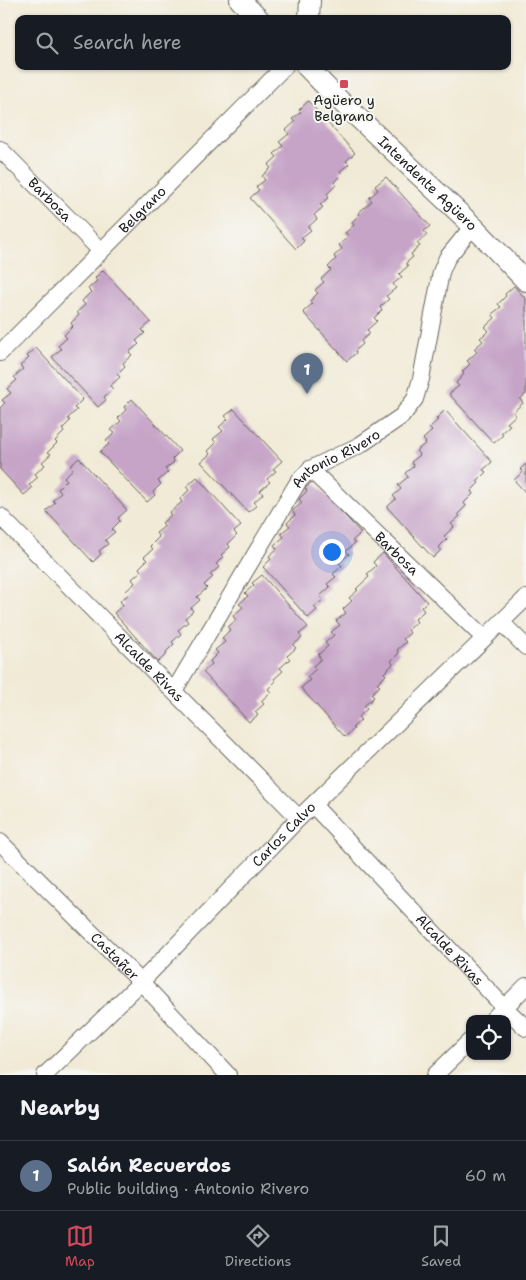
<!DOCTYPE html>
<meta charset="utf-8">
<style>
body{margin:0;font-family:"Shantell Sans",sans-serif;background:#242831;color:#f1f3f6}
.controls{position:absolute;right:15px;bottom:15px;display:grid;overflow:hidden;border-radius:10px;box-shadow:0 1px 4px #0004}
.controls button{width:45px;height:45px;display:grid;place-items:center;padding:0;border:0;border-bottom:1px solid #363941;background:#171b24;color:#f1f3f6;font:25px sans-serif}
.you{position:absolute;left:331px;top:551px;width:18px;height:18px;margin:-12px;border:4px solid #fff;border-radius:50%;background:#1a73e8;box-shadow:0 0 0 8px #1a73e833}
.badge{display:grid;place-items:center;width:32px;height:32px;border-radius:50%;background:#d1495b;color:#fff;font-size:16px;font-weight:700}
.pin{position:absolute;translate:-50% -41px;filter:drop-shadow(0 1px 2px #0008)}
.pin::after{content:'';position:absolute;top:26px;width:18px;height:15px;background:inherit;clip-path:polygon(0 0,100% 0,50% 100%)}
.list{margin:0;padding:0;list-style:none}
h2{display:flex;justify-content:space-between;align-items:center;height:65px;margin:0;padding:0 20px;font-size:21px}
h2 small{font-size:16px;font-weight:400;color:#9ea1a6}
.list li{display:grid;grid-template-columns:32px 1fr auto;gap:15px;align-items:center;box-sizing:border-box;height:70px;padding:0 20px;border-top:1px solid #363941}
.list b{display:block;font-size:19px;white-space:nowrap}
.list p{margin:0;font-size:16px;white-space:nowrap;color:#9ea1a6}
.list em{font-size:16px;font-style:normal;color:#9ea1a6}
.icon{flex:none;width:28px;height:28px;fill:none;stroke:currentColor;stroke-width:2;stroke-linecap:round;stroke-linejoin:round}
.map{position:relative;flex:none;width:526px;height:1075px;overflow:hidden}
.search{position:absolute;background:#171b24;box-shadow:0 1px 4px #0004;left:15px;right:15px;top:15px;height:55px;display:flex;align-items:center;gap:12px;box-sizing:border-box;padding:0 18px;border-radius:10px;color:#9ea1a6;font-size:19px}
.sheet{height:135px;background:#171b24}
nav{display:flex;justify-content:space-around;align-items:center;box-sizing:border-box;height:70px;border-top:1px solid #363941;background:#171b24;font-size:14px;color:#9ea1a6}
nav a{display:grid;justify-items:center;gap:2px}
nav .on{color:#d1495b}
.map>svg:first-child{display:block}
.building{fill:#c6a4c8}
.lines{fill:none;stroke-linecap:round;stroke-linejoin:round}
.minor-casing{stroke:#67645d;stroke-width:18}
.tertiary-casing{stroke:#67645d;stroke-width:22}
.minor{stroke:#fff;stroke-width:16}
.tertiary{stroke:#fff;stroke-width:20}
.poi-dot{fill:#d1495b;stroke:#f6f6f2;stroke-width:2}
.labels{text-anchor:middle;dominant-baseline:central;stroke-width:4;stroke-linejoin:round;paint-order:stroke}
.poi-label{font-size:14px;fill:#1c1c1c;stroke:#f6f6f2}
.street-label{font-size:14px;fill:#1c1c1c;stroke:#f6f6f2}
</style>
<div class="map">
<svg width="526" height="1075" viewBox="0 0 526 1075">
<rect width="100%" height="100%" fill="#f6f6f2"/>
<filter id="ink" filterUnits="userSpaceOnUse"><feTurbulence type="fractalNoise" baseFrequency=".02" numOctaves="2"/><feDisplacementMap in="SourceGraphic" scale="10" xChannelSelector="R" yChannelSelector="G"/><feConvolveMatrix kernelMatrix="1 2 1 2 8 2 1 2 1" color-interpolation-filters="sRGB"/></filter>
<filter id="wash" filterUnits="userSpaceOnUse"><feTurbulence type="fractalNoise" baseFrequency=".0096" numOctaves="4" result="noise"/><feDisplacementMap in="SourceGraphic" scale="20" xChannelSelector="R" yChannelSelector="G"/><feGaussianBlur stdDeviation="1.12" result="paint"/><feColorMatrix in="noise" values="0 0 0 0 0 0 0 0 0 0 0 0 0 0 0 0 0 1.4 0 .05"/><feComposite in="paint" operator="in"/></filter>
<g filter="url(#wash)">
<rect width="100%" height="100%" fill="#f1ead6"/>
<g id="blocks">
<path class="building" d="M308,101L355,153L346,161L349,164L340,171L342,174L334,182L336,185L327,194L329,197L320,205L323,207L314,215L317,219L308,227L311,230L301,238L304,241L296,249L250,198L259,190L256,187L265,180L262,176L271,168L268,165L277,157L274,154L283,146L279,142L289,134L286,130L295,122L292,119L301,112L299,110Z
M386,177L430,226L424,231L427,235L417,243L420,246L411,254L413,257L406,263L408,266L399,274L402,277L393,284L396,288L386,296L389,299L380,307L382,310L374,318L377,321L367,330L370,333L361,341L363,344L355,351L356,353L347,361L303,312L312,304L310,301L318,293L315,290L324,282L321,279L331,270L328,267L336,259L334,256L342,249L339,245L349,236L345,233L354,225L352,222L360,214L358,213L372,201L369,198L378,190L375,186Z
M103,270L151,322L142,330L145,333L136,341L139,344L129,352L132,355L123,363L125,366L117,374L120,377L110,386L113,389L104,397L106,400L98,407L52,357L61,349L58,346L67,338L64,335L73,326L71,323L79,315L77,312L85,305L82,301L91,292L88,289L97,281L95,278Z
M514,286L526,299V394L520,399L523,403L513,412L516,415L507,423L510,425L501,433L503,435L494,443L449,394L459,386L456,383L464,374L462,372L470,364L467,361L477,352L474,349L483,341L480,338L489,331L485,327L495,318L492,314L501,307L498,304L506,296L505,294Z
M36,348L83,399L74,408L77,410L68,418L70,421L62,429L64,432L55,441L57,443L48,452L51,454L42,462L45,465L35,474L38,477L29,485L32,488L24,495L0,469V408L5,403L2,400L11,393L7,389L17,380L14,377L23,369L20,366L29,358L27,356Z
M132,399L180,451L172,459L174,462L165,469L168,472L158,481L161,484L153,492L155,495L147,502L100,452L109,444L106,441L115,433L111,430L121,421L118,418L126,410L124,407Z
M234,409L282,461L273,469L276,471L267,479L270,482L260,491L263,494L254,502L257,505L248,512L201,462L210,454L208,451L216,443L213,439L223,431L219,427L228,419L225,416Z
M445,410L492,462L483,470L486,472L477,481L479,483L471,491L473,494L464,503L466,506L458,514L460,516L451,524L454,527L444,536L447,539L439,547L441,550L433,558L387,507L396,499L393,496L401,489L398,485L408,477L405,473L414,466L411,462L420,455L416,451L426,443L423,439L432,431L429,428L438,420L436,419Z
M79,458L127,510L118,518L120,521L112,529L115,532L105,540L108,544L99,551L101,554L93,562L46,511L55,503L53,500L61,493L58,489L67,480L64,477L73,469L70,466Z
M526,464V493L514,480L523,472L520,469Z
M197,477L241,526L234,532L237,535L228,544L230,547L221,555L223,557L216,564L219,567L210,575L213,577L204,585L207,588L197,597L200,600L191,608L193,611L185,618L188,622L178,630L181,634L172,642L174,644L166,652L167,654L158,662L114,613L123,605L120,601L129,594L126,591L135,583L132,579L141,571L139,568L147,560L144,557L153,549L150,546L159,537L156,533L165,526L162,523L171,515L169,513L182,502L180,499L189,490L186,487Z
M313,481L361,533L352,541L355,543L346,551L349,554L339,563L342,566L333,574L336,577L327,584L330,587L320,596L323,600L314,607L317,610L308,618L263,567L271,559L269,556L277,549L274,545L284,537L281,533L290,526L287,523L295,515L292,511L302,503L299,499L307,491L305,488Z
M383,553L427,602L421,607L424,611L415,619L417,622L408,630L410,633L403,639L406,642L397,650L399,653L391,661L393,664L384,673L386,675L377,684L380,686L371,694L374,697L364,706L367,709L358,717L361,720L352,728L354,729L345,737L301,688L310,680L307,677L316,669L313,666L321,659L318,655L328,646L325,643L334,635L331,632L340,625L336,621L346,613L343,609L352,601L349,598L358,590L356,589L369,577L367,574L376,566L373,562Z
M262,575L308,627L299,634L302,638L293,645L296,648L287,656L290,659L280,668L283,671L274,679L276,681L268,689L271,692L261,701L264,704L255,712L258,715L249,722L203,672L212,664L210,661L218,653L215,650L225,642L222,638L230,630L228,627L236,620L233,616L243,607L239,604L248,596L245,593L254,585L252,583Z"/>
</g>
</g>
<g filter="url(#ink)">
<use href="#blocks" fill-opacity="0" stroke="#67645d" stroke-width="1"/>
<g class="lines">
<defs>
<g id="minor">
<path id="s1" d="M0,149L101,251"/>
<path id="s2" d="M0,353L285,66"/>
<path id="s3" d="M310,469L484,638"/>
<path id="s4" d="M0,516L299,818"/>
<path d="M501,622L526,647"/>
<path id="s5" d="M174,691L298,482L310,469L360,445L402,416L415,399L421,379L441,272L447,258L473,226"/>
<path id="s6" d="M313,805L505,1008L526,1028"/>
<path id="s7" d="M0,842L141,982L228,1075"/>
<path d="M493,1019L526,986"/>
<path id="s8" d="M45,1075L141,982L299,818L526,598"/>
<path d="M435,1075L470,1041"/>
</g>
<g id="tertiary">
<path d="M240,0L259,19"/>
<path d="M309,19L310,0"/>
<path id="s9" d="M306,66L333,94L473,226L526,281"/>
</g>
</defs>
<use href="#minor" class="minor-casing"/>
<use href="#tertiary" class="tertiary-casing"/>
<use href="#minor" class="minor"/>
<use href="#tertiary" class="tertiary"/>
</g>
</g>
<rect class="poi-dot" x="339" y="79" width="10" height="10" rx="2.5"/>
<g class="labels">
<g class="poi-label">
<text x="344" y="100">Agüero y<tspan x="344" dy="16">Belgrano</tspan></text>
</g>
<g class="street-label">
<text stroke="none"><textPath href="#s9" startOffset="169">Intendente Agüero</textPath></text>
<text stroke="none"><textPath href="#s1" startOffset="71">Barbosa</textPath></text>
<text stroke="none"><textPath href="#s2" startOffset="202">Belgrano</textPath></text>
<text stroke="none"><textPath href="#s5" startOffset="288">Antonio Rivero</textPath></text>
<text stroke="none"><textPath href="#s3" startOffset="121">Barbosa</textPath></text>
<text stroke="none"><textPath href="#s4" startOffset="212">Alcalde Rivas</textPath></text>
<text stroke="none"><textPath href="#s8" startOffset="339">Carlos Calvo</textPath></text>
<text stroke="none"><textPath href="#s6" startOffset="199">Alcalde Rivas</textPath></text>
<text stroke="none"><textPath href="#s7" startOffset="162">Castañer</textPath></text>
</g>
</g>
</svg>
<div class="controls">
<button><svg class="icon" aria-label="locate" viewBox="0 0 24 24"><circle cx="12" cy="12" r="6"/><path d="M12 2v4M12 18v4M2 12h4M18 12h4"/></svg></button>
</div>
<div class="you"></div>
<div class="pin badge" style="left:307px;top:394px;background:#5c6f8a">1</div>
<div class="search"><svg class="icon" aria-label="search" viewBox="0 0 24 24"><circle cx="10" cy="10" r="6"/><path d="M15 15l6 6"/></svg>Search here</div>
</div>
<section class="sheet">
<h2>Nearby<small></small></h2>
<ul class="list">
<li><span class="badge" style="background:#5c6f8a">1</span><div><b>Salón Recuerdos</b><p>Public building · Antonio Rivero</p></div><em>60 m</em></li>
</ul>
</section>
<nav>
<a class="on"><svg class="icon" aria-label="map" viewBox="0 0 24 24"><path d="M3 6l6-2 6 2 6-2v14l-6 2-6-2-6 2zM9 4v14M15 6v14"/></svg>Map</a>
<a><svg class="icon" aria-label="directions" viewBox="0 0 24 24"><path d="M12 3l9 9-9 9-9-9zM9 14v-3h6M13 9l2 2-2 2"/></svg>Directions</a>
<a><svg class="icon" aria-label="saved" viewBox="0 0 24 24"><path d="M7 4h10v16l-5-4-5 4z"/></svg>Saved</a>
</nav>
